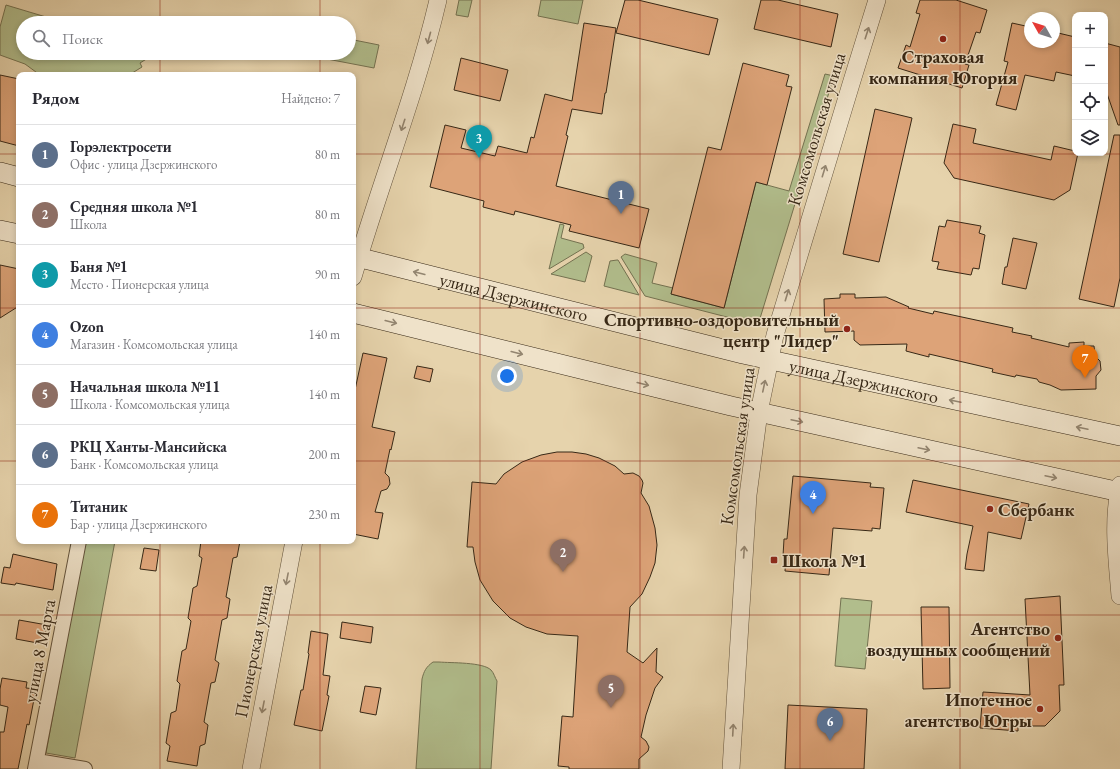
<!DOCTYPE html>
<html lang="ru">
<meta charset="utf-8">
<style>
body{margin:0;font-family:"EB Garamond",serif;background:#f2f2f3;color:#2b2b33}
.controls{position:absolute;right:12px;top:12px;display:grid;overflow:hidden;border-radius:8px;box-shadow:0 2px 6px #0003}
.controls button{width:36px;height:36px;display:grid;place-items:center;padding:0;border:0;border-bottom:1px solid #e1e1e2;background:#fff;color:#2b2b33;font:20px sans-serif}
.compass{position:absolute;left:1024px;top:12px;width:36px;height:36px;border-radius:50%;background:#fff;box-shadow:0 2px 6px #0003;rotate:309deg}
.you{position:absolute;left:507px;top:376px;width:14px;height:14px;margin:-10px;border:3px solid #fff;border-radius:50%;background:#1a73e8;box-shadow:0 0 0 6px #1a73e833}
.badge{display:grid;place-items:center;width:26px;height:26px;border-radius:50%;background:#8f2418;color:#fff;font-size:13px;font-weight:700}
.pin{position:absolute;translate:-50% -33px;filter:drop-shadow(0 1px 2px #0008)}
.pin::after{content:'';position:absolute;top:21px;width:14px;height:12px;background:inherit;clip-path:polygon(0 0,100% 0,50% 100%)}
.list{margin:0;padding:0;list-style:none}
h2{display:flex;justify-content:space-between;align-items:center;height:52px;margin:0;padding:0 16px;font-size:17px}
h2 small{font-size:13px;font-weight:400;color:#7c7c81}
.list li{display:grid;grid-template-columns:26px 1fr auto;gap:12px;align-items:center;box-sizing:border-box;height:60px;padding:0 16px;border-top:1px solid #e1e1e2}
.list b{display:block;font-size:15px;white-space:nowrap}
.list p{margin:0;font-size:13px;white-space:nowrap;color:#7c7c81}
.list em{font-size:13px;font-style:normal;color:#7c7c81}
.icon{flex:none;width:22px;height:22px;fill:none;stroke:currentColor;stroke-width:2;stroke-linecap:round;stroke-linejoin:round}
.map{position:relative;flex:none;width:1120px;height:769px;overflow:hidden}
.search{position:absolute;background:#fff;box-shadow:0 2px 6px #0003;left:16px;top:16px;width:340px;height:44px;display:flex;align-items:center;gap:10px;box-sizing:border-box;padding:0 14px;border-radius:22px;color:#7c7c81;font-size:15px}
.panel{position:absolute;background:#fff;box-shadow:0 2px 6px #0003;left:16px;top:72px;width:340px;height:472px;border-radius:8px}
.map>svg:first-child{display:block}
.green{fill:#b1bd8c;stroke:#747251}
.building{fill:#dda378;stroke:#372816}
.lines{fill:none;stroke-linecap:round;stroke-linejoin:round}
.minor-casing{stroke:#63533c;stroke-width:16}
.tertiary-casing{stroke:#63533c;stroke-width:18}
.secondary-casing{stroke:#372816;stroke-width:20}
.minor{stroke:#efe2c9;stroke-width:14}
.tertiary{stroke:#efe2c9;stroke-width:17}
.secondary{stroke:#efe2c9;stroke-width:19}
.oneway{stroke:#938570}
.grid{fill:none;stroke:#8f2418;stroke-width:1;stroke-opacity:0.55}
.poi-dot{fill:#8f2418;stroke:#efe2c9;stroke-width:1.5}
.labels{text-anchor:middle;dominant-baseline:central;stroke-width:3;stroke-linejoin:round;paint-order:stroke}
.poi-label{font-size:18px;font-weight:bold;fill:#372816;stroke:#efe2c9;text-anchor:end}
.street-label{font-size:18px;fill:#372816;stroke:#efe2c9}
</style>
<div class="map">
<svg width="1120" height="769" viewBox="0 0 1120 769">
<rect width="100%" height="100%" fill="#e6d3ac"/>
<filter id="stains"><feTurbulence type="fractalNoise" baseFrequency=".005" numOctaves="4"/><feColorMatrix values="0 0 0 0 .2 0 0 0 0 .09 0 0 0 0 .02 0 0 0 .5 -.17"/></filter>
<radialGradient id="worn" r=".72"><stop offset=".6" stop-color="#630" stop-opacity="0"/><stop offset="1" stop-color="#630" stop-opacity=".3"/></radialGradient>
<path class="green" d="M459,0H472L468,17L456,15Z
M541,0H583L578,24L538,16Z
M6,5L66,23H23V53H156L140,63L142,67L129,75H40L25,64L0,55V27Z
M197,18L200,23H156L170,19Z
M349,39L379,45L374,68L327,59L329,53H349Z
M825,74L834,76L758,325L645,296L621,257L625,254L657,263L652,283L673,288L671,294L724,308L756,182L789,191Z
M560,224L564,225L561,238L583,244L584,248L549,269Z
M586,252L592,256L585,282L551,274Z
M617,260H618L639,295L604,286L610,261Z
M85,541H115L75,758L46,753Z
M841,598L872,601L865,669L835,666Z
M433,662H439C451,663 483,662 491,670C494,673 495,678 497,681L491,769H416L422,679C424,671 426,667 433,662Z"/>
<path class="building" d="M625,0H638L718,19L709,55L616,33Z
M761,0H778L838,14L831,47L754,29Z
M920,0H956L987,10L980,33L976,32L965,64L969,65L962,88L898,68L906,45L910,47L920,14L916,13Z
M584,23L616,28L606,93H605L602,114L572,109L566,135L568,136L556,186L649,209L639,248L569,231L571,225L515,211L514,215L483,207L484,201L430,187L445,125L466,130L461,148L495,156L498,146L527,153L531,137L534,138L545,94L572,101Z
M1012,23L1030,27V42H1054V32L1075,37V76L1056,72L1054,81L1025,75L1016,110L996,105L1008,62L1004,61Z
M1105,43L1120,47V125H1118L1105,88Z
M461,58L508,70L500,101L454,90Z
M743,63L789,75L786,86L792,87L767,185L756,182L724,308L671,294L708,147L721,150Z
M0,75L19,79V146L0,141Z
M875,109L912,118L879,262L843,254Z
M953,124L976,129L973,143L1051,160L1054,146L1075,151V153H1078L1070,190L1054,200L954,178L944,163Z
M1114,135H1120V278L1114,307L1079,299Z
M947,220L981,226L979,233L985,235L979,269L973,268L971,275L937,269L939,262L932,261L939,226L945,227Z
M1013,238L1037,243L1026,289L1002,284L1005,267H1007Z
M0,265L19,269V306L0,318Z
M840,294H855V298L886,297L909,307L908,308L933,314L934,311L1013,328L1012,332L1032,336L1031,338L1069,347V343L1084,342V346H1094L1095,356L1100,361L1101,370L1096,376V389L1061,390L1050,385L1039,382L1037,379L1016,375L1015,377L992,372L993,369L929,354V357L906,351L907,344L860,345L854,340V331L825,332L824,299L840,298Z
M363,353L387,358L372,427L395,432L391,450L390,449L385,473L389,477L390,484L387,489L381,491L375,512L383,513L378,539L353,534V399Z
M417,366L433,369L430,382L414,378Z
M557,452H572L586,454L599,458L615,466L624,474L633,473L639,476L642,480L643,483L641,493L649,506L655,528L657,545L655,563L650,577L642,594L630,607L627,652L643,663L657,648L656,672L663,677L655,688L646,715L641,737L646,741L649,747L648,751L639,759V769H569V767L558,766L562,716L573,717L578,636L547,634L526,627L510,618L493,601L480,580L475,562L473,547H467L472,482L496,484L504,474L522,462L541,455Z
M793,476L871,483L870,487L884,488L880,529L872,528V531L833,528L829,575L785,571L786,556H783L784,539H787Z
M913,480L1029,504L1021,539L988,532L984,571L965,569L967,554L973,526L906,512Z
M201,541H240L237,557L233,558L226,597L230,599L227,618L222,620L215,660L219,663L215,682L211,683L204,722L208,725L205,744L200,746L197,766L167,761L170,746L166,743L171,713L176,711L180,684L177,681L182,651L186,649L191,621L188,618L193,588L197,586L202,558L199,556Z
M144,548L159,550L156,571L140,569Z
M13,554L57,564L53,590L16,583L15,585L1,583L4,567L10,568Z
M1060,596L1064,685H1059L1060,711L1045,726H1018V731L980,728L983,692L1030,695L1025,599Z
M921,607H949L950,688L923,689Z
M19,620L47,625L43,644L16,639Z
M342,622L373,627L371,643L340,638Z
M311,631L328,634L323,675L330,676L327,695L329,696L322,731L294,725L301,690H303L309,654L308,653Z
M2,678L27,682L26,688L36,689L29,725L27,724L18,769H0V732H4L8,707L0,705V689Z
M365,686L381,688L376,715L360,712Z
M788,705L867,709L864,769H785Z"/>
<g class="lines">
<defs>
<path id="minor" d="M37,761L85,769
M35,769L79,541"/>
<path id="tertiary" d="M353,277C380,184 416,94 438,0
M1120,485C1112,521 1117,559 1120,596
M251,769L294,541
M731,769L748,495L759,412L775,335L851,84L877,0"/>
<g id="secondary">
<path d="M0,172L19,177"/>
<path d="M0,230L19,234"/>
<path id="s1" d="M353,256L743,354L1120,436"/>
<path d="M353,313L731,406L1120,492"/>
</g>
</defs>
<use href="#minor" class="minor-casing"/>
<use href="#tertiary" class="tertiary-casing"/>
<use href="#secondary" class="secondary-casing"/>
<use href="#minor" class="minor"/>
<use href="#tertiary" class="tertiary"/>
<use href="#secondary" class="secondary"/>
</g>
<defs><path id="oneway-shaft" d="M-6 0H5M1.5-3L5.5 0L1.5 3" fill="none" stroke-width="1.6" stroke-linecap="round" stroke-linejoin="round"/></defs>
<g class="oneway">
<use href="#oneway-shaft" transform="translate(867 33) rotate(-72)"/>
<use href="#oneway-shaft" transform="translate(429 38) rotate(105)"/>
<use href="#oneway-shaft" transform="translate(403 125) rotate(108)"/>
<use href="#oneway-shaft" transform="translate(824 171) rotate(-73)"/>
<use href="#oneway-shaft" transform="translate(419 273) rotate(-166)"/>
<use href="#oneway-shaft" transform="translate(787 295) rotate(-73)"/>
<use href="#oneway-shaft" transform="translate(391 322) rotate(14)"/>
<use href="#oneway-shaft" transform="translate(517 353) rotate(14)"/>
<use href="#oneway-shaft" transform="translate(643 384) rotate(14)"/>
<use href="#oneway-shaft" transform="translate(764 386) rotate(-78)"/>
<use href="#oneway-shaft" transform="translate(955 401) rotate(-168)"/>
<use href="#oneway-shaft" transform="translate(797 421) rotate(12)"/>
<use href="#oneway-shaft" transform="translate(1082 428) rotate(-168)"/>
<use href="#oneway-shaft" transform="translate(924 449) rotate(12)"/>
<use href="#oneway-shaft" transform="translate(1051 477) rotate(12)"/>
<use href="#oneway-shaft" transform="translate(744 552) rotate(-86)"/>
<use href="#oneway-shaft" transform="translate(287 579) rotate(101)"/>
<use href="#oneway-shaft" transform="translate(263 707) rotate(101)"/>
<use href="#oneway-shaft" transform="translate(733 730) rotate(-87)"/>
</g>
<path class="grid" d="M160,0V23M320,0V23M480,0V769M640,0V769M800,0V769M960,0V769M160,53V75M320,53V75M0,154H19M353,154H1120M0,308H19M353,308H1120M0,461H19M353,461H1120M160,541V769M320,541V769M0,615H1120"/>
<g class="poi-dot">
<circle cx="943" cy="39" r="4"/>
<circle cx="847" cy="329" r="4"/>
<circle cx="990" cy="509" r="4"/>
<rect x="770" y="556" width="8" height="8" rx="2"/>
<circle cx="1058" cy="638" r="4"/>
<circle cx="1040" cy="709" r="4"/>
</g>
<g class="labels">
<g class="poi-label">
<text x="943" y="56" text-anchor="middle">Страховая<tspan x="943" dy="21">компания Югория</tspan></text>
<text x="839" y="319">Спортивно-оздоровительный<tspan x="839" dy="21">центр "Лидер"</tspan></text>
<text x="998" y="509" text-anchor="start">Сбербанк</text>
<text x="782" y="560" text-anchor="start">Школа №1</text>
<text x="1050" y="628">Агентство<tspan x="1050" dy="21">воздушных сообщений</tspan></text>
<text x="1032" y="699">Ипотечное<tspan x="1032" dy="21">агентство Югры</tspan></text>
</g>
<g class="street-label">
<text transform="translate(816 129) rotate(-73)">Комсомольская улица</text>
<text stroke="none"><textPath href="#s1" startOffset="166">улица Дзержинского</textPath></text>
<text stroke="none"><textPath href="#s1" startOffset="526">улица Дзержинского</textPath></text>
<text transform="translate(737 446) rotate(-82)">Комсомольская улица</text>
<text transform="translate(39 651) rotate(-79)">улица 8 Марта</text>
<text transform="translate(253 651) rotate(-79)">Пионерская улица</text>
</g>
</g>
<rect width="100%" height="100%" filter="url(#stains)"/>
<rect width="100%" height="100%" fill="url(#worn)"/>
</svg>
<div class="controls">
<button>+</button>
<button>−</button>
<button><svg class="icon" aria-label="locate" viewBox="0 0 24 24"><circle cx="12" cy="12" r="6"/><path d="M12 2v4M12 18v4M2 12h4M18 12h4"/></svg></button>
<button><svg class="icon" aria-label="layers" viewBox="0 0 24 24"><path d="M12 4l9 5-9 5-9-5zM3 14l9 5 9-5"/></svg></button>
</div>
<svg class="compass" viewBox="-18 -18 36 36"><path d="M0-13l5 13h-10z" fill="#e53935"/><path d="M0 13l5-13h-10z" fill="#7c7c81"/></svg>
<div class="you"></div>
<div class="pin badge" style="left:621px;top:214px;background:#5c6f8a">1</div>
<div class="pin badge" style="left:563px;top:572px;background:#8d6e63">2</div>
<div class="pin badge" style="left:479px;top:158px;background:#0f9aa8">3</div>
<div class="pin badge" style="left:813px;top:514px;background:#3f7fe0">4</div>
<div class="pin badge" style="left:611px;top:708px;background:#8d6e63">5</div>
<div class="pin badge" style="left:830px;top:741px;background:#5c6f8a">6</div>
<div class="pin badge" style="left:1085px;top:378px;background:#e8710a">7</div>
<div class="search"><svg class="icon" aria-label="search" viewBox="0 0 24 24"><circle cx="10" cy="10" r="6"/><path d="M15 15l6 6"/></svg>Поиск</div>
<section class="panel">
<h2>Рядом<small>Найдено: 7</small></h2>
<ul class="list">
<li><span class="badge" style="background:#5c6f8a">1</span><div><b>Горэлектросети</b><p>Офис · улица Дзержинского</p></div><em>80 m</em></li>
<li><span class="badge" style="background:#8d6e63">2</span><div><b>Средняя школа №1</b><p>Школа</p></div><em>80 m</em></li>
<li><span class="badge" style="background:#0f9aa8">3</span><div><b>Баня №1</b><p>Место · Пионерская улица</p></div><em>90 m</em></li>
<li><span class="badge" style="background:#3f7fe0">4</span><div><b>Ozon</b><p>Магазин · Комсомольская улица</p></div><em>140 m</em></li>
<li><span class="badge" style="background:#8d6e63">5</span><div><b>Начальная школа №11</b><p>Школа · Комсомольская улица</p></div><em>140 m</em></li>
<li><span class="badge" style="background:#5c6f8a">6</span><div><b>РКЦ Ханты-Мансийска</b><p>Банк · Комсомольская улица</p></div><em>200 m</em></li>
<li><span class="badge" style="background:#e8710a">7</span><div><b>Титаник</b><p>Бар · улица Дзержинского</p></div><em>230 m</em></li>
</ul>
</section>
</div>
